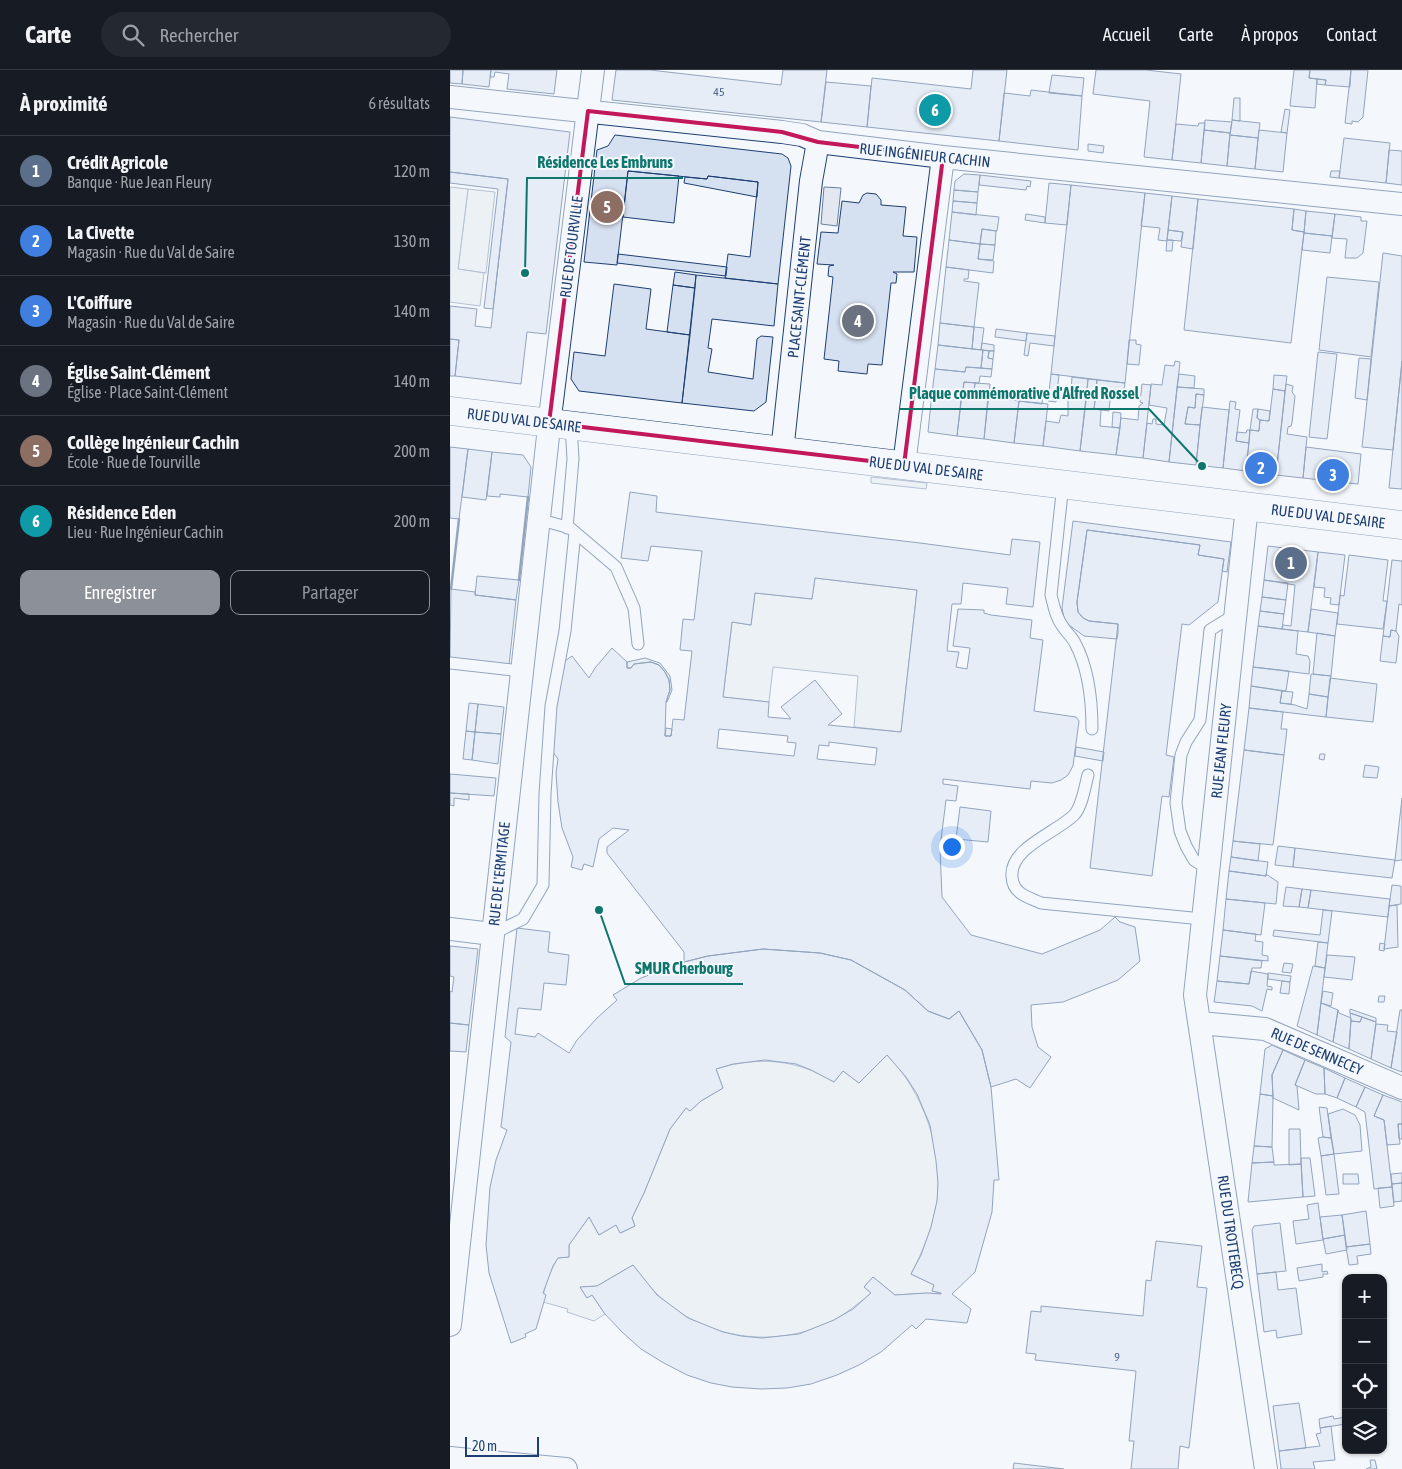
<!DOCTYPE html>
<html lang="fr">
<meta charset="utf-8">
<style>
body{margin:0;font-family:"Asap Condensed",sans-serif;background:#242831;color:#f1f3f6}
.controls{position:absolute;right:15px;bottom:15px;display:grid;overflow:hidden;border-radius:10px;box-shadow:0 1px 4px #0004}
.controls button{width:45px;height:45px;display:grid;place-items:center;padding:0;border:0;border-bottom:1px solid #363941;background:#171b24;color:#f1f3f6;font:25px sans-serif}
.scale{position:absolute;left:15px;bottom:12px;width:74px;box-sizing:border-box;padding-left:5px;border:2px solid #1d3f73;border-top:0;font-size:14px;line-height:18px;white-space:nowrap;color:#1d3f73;-webkit-text-stroke:4px #f4f7fb;paint-order:stroke}
.you{position:absolute;left:501px;top:776px;width:18px;height:18px;margin:-12px;border:4px solid #fff;border-radius:50%;background:#1a73e8;box-shadow:0 0 0 8px #1a73e833}
.badge{display:grid;place-items:center;width:32px;height:32px;border-radius:50%;background:#8c9099;color:#fff;font-size:16px;font-weight:700}
.pin{position:absolute;translate:-50% -50%;border:2px solid #fff;box-shadow:0 1px 5px #0006}
.list{margin:0;padding:0;list-style:none}
h2{display:flex;justify-content:space-between;align-items:center;height:65px;margin:0;padding:0 20px;font-size:21px}
h2 small{font-size:16px;font-weight:400;color:#9ea1a6}
.list li{display:grid;grid-template-columns:32px 1fr auto;gap:15px;align-items:center;box-sizing:border-box;height:70px;padding:0 20px;border-top:1px solid #363941}
.list b{display:block;font-size:19px;white-space:nowrap}
.list p{margin:0;font-size:16px;white-space:nowrap;color:#9ea1a6}
.list em{font-size:16px;font-style:normal;color:#9ea1a6}
.actions{display:flex;gap:10px;padding:15px 20px}
.actions a{flex:1;padding:11px 0;border:1px solid #8c9099;border-radius:10px;text-align:center;font-size:18px;color:#8c9099}
.actions .main{background:#8c9099;color:#fff}
.icon{flex:none;width:28px;height:28px;fill:none;stroke:currentColor;stroke-width:2;stroke-linecap:round;stroke-linejoin:round}
.map{position:relative;flex:none;width:952px;height:1399px;overflow:hidden}
header{display:flex;align-items:center;gap:30px;box-sizing:border-box;height:70px;padding:0 25px;background:#171b24;border-bottom:1px solid #363941}
header strong{font-size:24px}
nav{display:flex;gap:28px;margin-inline-start:auto;font-size:18px}
.search{width:350px;height:45px;background:#242831;display:flex;align-items:center;gap:12px;box-sizing:border-box;padding:0 18px;border-radius:28px;color:#9ea1a6;font-size:19px}
main{display:flex}
aside{flex:1;background:#171b24}
.map>svg:first-child{display:block}
.green{fill:#e3e9f0;stroke:#687fa3}
.parking{fill:#e3e8f0;stroke:#687fa3}
.building{fill:#d5e0f0;stroke:#1d3f73;fill-rule:evenodd}
.lines{fill:none;stroke-linecap:round;stroke-linejoin:round}
.lane-casing{stroke:#1d3f73;stroke-width:13}
.street-casing{stroke:#1d3f73;stroke-width:24}
.secondary-casing{stroke:#1d3f73;stroke-width:29}
.lane{stroke:#f4f7fb;stroke-width:11}
.street{stroke:#f4f7fb;stroke-width:22}
.secondary{stroke:#f4f7fb;stroke-width:28}
.wall{stroke:#1d3f73;stroke-width:2.5}
.marked{fill:none;stroke:#c2185b;stroke-width:4;stroke-linejoin:round}
.labels{text-anchor:middle;dominant-baseline:central;stroke-width:4;stroke-linejoin:round;paint-order:stroke}
.number-label{font-size:12px;fill:#4b6792}
.street-label{font-size:15px;fill:#1d3f73;stroke:#f4f7fb}
.leader{fill:none;stroke:#0f766e;stroke-width:2}
.callout-dot{fill:#0f766e;stroke:#f4f7fb;stroke-width:2}
.callout-label{font-size:16px;text-anchor:middle;font-weight:bold;fill:#0f766e;stroke:#f4f7fb;stroke-width:4;stroke-linejoin:round;paint-order:stroke}
</style>
<header>
<strong>Carte</strong>
<div class="search"><svg class="icon" aria-label="search" viewBox="0 0 24 24"><circle cx="10" cy="10" r="6"/><path d="M15 15l6 6"/></svg>Rechercher</div>
<nav><a>Accueil</a><a>Carte</a><a>À propos</a><a>Contact</a></nav>
</header>
<main>
<aside>
<h2>À proximité<small>6 résultats</small></h2>
<ul class="list">
<li><span class="badge" style="background:#5c6f8a">1</span><div><b>Crédit Agricole</b><p>Banque · Rue Jean Fleury</p></div><em>120 m</em></li>
<li><span class="badge" style="background:#3f7fe0">2</span><div><b>La Civette</b><p>Magasin · Rue du Val de Saire</p></div><em>130 m</em></li>
<li><span class="badge" style="background:#3f7fe0">3</span><div><b>L'Coiffure</b><p>Magasin · Rue du Val de Saire</p></div><em>140 m</em></li>
<li><span class="badge" style="background:#6b7280">4</span><div><b>Église Saint-Clément</b><p>Église · Place Saint-Clément</p></div><em>140 m</em></li>
<li><span class="badge" style="background:#8d6e63">5</span><div><b>Collège Ingénieur Cachin</b><p>École · Rue de Tourville</p></div><em>200 m</em></li>
<li><span class="badge" style="background:#0f9aa8">6</span><div><b>Résidence Eden</b><p>Lieu · Rue Ingénieur Cachin</p></div><em>200 m</em></li>
</ul>
<div class="actions"><a class="main">Enregistrer</a><a>Partager</a></div>
</aside>
<div class="map">
<svg width="952" height="1399" viewBox="0 0 952 1399">
<rect width="100%" height="100%" fill="#f4f7fb"/>
<path class="green" d="M18,119L45,122L36,203L8,199Z
M421,407L477,413L476,419L421,413Z
M437,985C473,1021 494,1081 487,1132C483,1157 473,1181 461,1204L484,1215L482,1221L491,1223L490,1224L477,1223L445,1225L423,1207L414,1217L421,1223C409,1233 397,1243 384,1250C326,1280 254,1270 207,1224C198,1215 190,1205 183,1195L147,1216L130,1217L137,1228L142,1225L155,1244L144,1251L117,1242L118,1239L93,1232C93,1218 100,1201 108,1188L119,1187V1175L139,1147L149,1165L166,1155L171,1163L185,1156L182,1148L194,1123L220,1059L236,1038L240,1041L251,1031L273,1018L266,999C308,986 347,989 384,1012L393,1001L409,1013Z"/>
<path class="parking" d="M0,117L18,119L8,199L34,203L30,236L0,232Z
M374,117L391,118L387,156L371,154Z
M365,508L467,520L451,662L404,657L408,606L323,597L319,632L273,627L282,552L301,555L305,523L362,529Z"/>
<path class="building" d="M0,0H13L12,14L0,13Z
M13,0H41L39,17L12,14Z
M41,0H107L104,24L57,19L59,4L45,2L44,7H40Z
M166,0H200L331,15L333,0H377L371,52L162,30Z
M523,0H557L549,71L417,57L422,8L521,19Z
M646,0H696L731,4L722,90L694,87L700,31L643,24Z
M844,0H860L859,8L867,9L865,38L840,36Z
M860,0H901L900,17L875,15L876,10L859,8Z
M901,0H918L913,47L908,52L902,51V54L895,53Z
M602,5L634,8L632,26L599,23Z
M867,9L876,10L875,15L867,14Z
M376,12L421,16L417,57L371,52Z
M581,20L632,26L628,80L549,71L554,23L580,26Z
M784,28H790V51L782,50Z
M835,39L840,40L837,63L831,62Z
M0,47L120,62L96,264L77,262L71,314L5,306L9,270L0,269V236L27,239L25,256L41,258L58,109L0,102Z
M755,50L782,52L780,63L754,60Z
M782,50L810,53L808,68L780,65Z
M749,53H755L751,93L722,90L726,54L748,56Z
M754,60L780,63L777,96L751,93Z
M809,60L837,63L833,102L805,99Z
M165,65L332,84L338,88L341,96L328,214L275,208L278,184L300,187L308,112L258,106L257,109L178,101L167,195L134,192L147,80L158,76Z
M780,65L808,68L805,99L777,96Z
M894,68L940,73L936,113L889,108Z
M638,74L654,76L653,83L638,81Z
M939,80L952,81V115L936,113Z
M178,101L229,106L224,153L173,147Z
M881,101H890L889,108L880,107Z
M0,102L58,109L43,239L34,238L48,119L0,113Z
M514,104L530,105L528,122L504,120L505,111Z
M530,105L581,111L580,117L577,116L576,120L529,115Z
M258,106L308,112L307,127L234,113L235,107L257,109Z
M599,113L621,115L617,155L595,153Z
M621,115L695,123L675,313L601,304Z
M504,120L528,122L527,133L503,131Z
M417,123L426,124L431,130V135L456,137L453,166L467,167L464,202H443L447,204L446,213H441L432,295L418,294L417,304L388,301L389,291L374,289L383,207L378,206L379,196L384,195L367,194L371,162L388,163L392,131L409,133L413,125Z
M695,123L722,126L717,171L708,170L710,158L691,156Z
M722,126L748,129L743,179L731,177L733,162L718,160Z
M748,129L844,139L842,160L854,162L841,273L734,260Z
M503,131L527,133L526,145L502,142Z
M844,139L856,141L854,162L842,160Z
M856,141L885,144L882,166L854,163Z
M502,142L549,147L547,161L532,159L530,174L499,170Z
M576,144L595,147V153L575,150Z
M885,144L911,147V151H917L913,183L907,188H895L897,169L882,168Z
M532,159L546,161L545,175L530,174Z
M718,160L733,162L731,171L717,170Z
M854,163L882,166L880,183L852,180Z
M499,170L530,174L528,189L544,191L543,203L496,197Z
M717,170H723L722,181H716Z
M530,174L545,175L543,190L528,189Z
M933,183L952,186V291L943,380L912,377Z
M168,184L277,197L276,206L167,193Z
M496,197L519,200L518,209H514V211L529,213L524,257L490,253Z
M225,202L246,205L245,218L223,215Z
M246,205L328,214L324,256L262,249L258,278L262,279L258,302L303,309L307,269L311,266L323,267L316,332L304,341L232,333Z
M877,207L929,212L921,287L869,280Z
M164,214L201,219L196,259L240,265L232,333L129,321L121,309L124,282L155,286Z
M223,215L245,218L240,265L217,262Z
M490,253L524,257L522,279L488,275Z
M524,257L534,258L531,280L522,279Z
M546,259L577,263L576,271L545,267Z
M577,263L605,266L604,276L580,273L578,286L574,285Z
M0,269L9,270L5,306H0Z
M679,270H686V274L691,275L689,295L677,294Z
M532,273L544,275V281L531,280Z
M488,275L533,280L531,298L516,297L515,302L485,299Z
M533,280L539,281L538,288L543,289L542,299L531,298Z
M539,281H544L543,289L538,288Z
M868,282L887,284L877,369L859,367Z
M909,288L921,289L917,330L905,328Z
M725,291L730,292L719,392L693,388L697,353L702,354L703,349H706V354L714,355L717,338L699,335L701,314L712,315L715,295L724,296Z
M952,291V419L939,418Z
M516,297L542,299L541,307L530,306L529,313L514,312L512,325L482,323L485,299L515,302Z
M601,304L609,305L606,332L598,331Z
M729,304L745,306L744,318L727,317Z
M824,305L837,306L835,321L823,319Z
M622,307L638,309L630,381L593,376L596,351L609,353L611,345L618,346V323L621,322Z
M638,309L647,310L646,324L637,323Z
M647,310L675,313L674,321L661,320L659,341L644,339Z
M514,312L525,313L524,321L513,320Z
M525,313L540,314L534,369L507,366L512,320L524,321Z
M692,314L701,315L693,388L666,385L671,348L688,350L689,336L693,333L690,332Z
M836,314L843,316L842,322L845,326L842,353L841,356L838,357L837,364L857,367L853,408L826,405Z
M727,317L754,319V325L746,324L745,338L738,337L735,354L750,355L746,395L719,392Z
M581,319L591,321L593,324L592,334L569,331V325L578,326V323Z
M823,319L835,321L826,405L796,401L800,360L809,361L810,350L819,351Z
M482,323L512,325L507,366L478,362Z
M637,323L646,324L644,339L651,340L650,356L670,358L666,385L630,381Z
M746,324L754,325L750,355L735,354L738,337L745,338Z
M538,327L569,331L564,373L534,369Z
M569,331L598,334L593,376L564,373Z
M780,331L786,332L785,339L790,340L786,371L799,373L796,401L773,398Z
M752,337L779,340L773,398L746,395Z
M803,339H808L807,348L810,350L809,361L800,360Z
M808,339L820,341L819,351L810,350L807,348Z
M663,342L671,343L670,358L662,357Z
M797,360H800L799,373L786,371L787,362L796,363Z
M0,377L18,379L9,449L0,448Z
M856,377L911,384L908,414L853,408Z
M18,379L42,382L36,430L12,427Z
M42,382L73,385L81,397L78,427L50,424V427L37,426Z
M180,422L207,426L206,442L470,473L560,485L562,469L590,472L583,537L556,534L558,518L513,513L511,534H502L497,581L509,582L506,597L517,599L520,578L503,576L508,539L534,540V543L541,545L582,550L580,568L593,570L584,641L626,647L629,651L623,696L618,705L611,710L602,713L581,711L580,719L493,709V714L508,716L506,731L496,730L490,778L492,827L521,865L592,884L650,860L665,847L670,852L685,857L690,891L668,910L613,932L581,935L582,957L588,977L601,987L580,1018L566,1009L541,1017L532,980L509,941L499,949L478,941L455,920L401,890L370,883L313,879L258,886L234,892V882L157,783V777L179,760L163,758L149,769L143,797L134,794L132,800L121,797L123,787L112,758L108,732L106,703L108,689L99,677L109,595L122,586L139,608L145,598L162,578L177,592V598H181L184,594L201,592L209,595L215,602L219,610L220,620L216,632L215,666H221L223,649L234,650L242,581L230,580L233,549L244,550L252,481L201,476L198,491L171,488ZM365,508L467,520L451,662L378,655L392,644L365,610L331,637L341,649L318,647L319,632L273,627L282,552L301,555L305,523L362,529ZM269,659L338,666L337,672L346,673L344,686L267,678ZM379,672L427,678L425,695L367,689L369,675L379,676Z
M623,451L781,472L777,502L772,501L774,489L748,485L750,475L637,460L627,532L628,542L633,548L639,551L668,554V563L667,569L634,566L619,555L614,548L612,538Z
M637,460L750,475L748,485L774,489L768,532L739,555L732,554L716,685L724,687L719,727L712,726L702,806L640,798L668,554L639,551L633,548L628,542L627,532Z
M818,476L868,482L858,562L832,559L833,555L841,556L845,515L814,510Z
M868,482L895,485L889,535L880,534L881,528L874,527L875,518L864,517Z
M899,485L938,490L933,531H937L933,559L887,554L890,525L894,526Z
M942,490L952,491V535L949,534L946,561L941,560L940,567L933,566Z
M27,506L69,510L66,530L25,525Z
M814,510L838,513L836,530L812,527Z
M1,519L25,522V525L66,530L59,595L0,589Z
M812,527L836,530L834,544L810,541Z
M861,539L888,543L885,566L858,562Z
M810,541L834,544L832,559L808,556Z
M808,556L848,561L846,584L858,586L860,591L859,604L803,597Z
M941,560L946,561L949,566L946,593L930,591L933,566L940,567Z
M867,563L885,566L881,606L863,604Z
M195,588L210,593L220,606L222,620L217,632H216L220,620L219,610L215,602L209,595L201,592L184,594L181,598H177V592Z
M803,597L839,601L836,621L801,616Z
M861,604L881,606L878,627L859,624Z
M880,608L927,614L923,652L876,647Z
M801,616L832,621L830,633L845,635L857,639L859,624L878,627L876,647L799,638Z
M832,621L843,622L841,634L830,633Z
M19,633L28,634L25,662L16,661Z
M28,634L54,637L51,664L25,662Z
M799,638L833,642L831,659H837L834,685L794,680Z
M216,658L222,659L221,666H215Z
M16,661L25,662L22,690L13,689Z
M25,662L51,664L48,694L22,690Z
M626,677L654,682L653,691L625,686Z
M794,680L834,685L823,775L783,771Z
M870,684H875L874,690L869,689Z
M915,695L929,697L927,708L913,707Z
M0,704L46,708L44,726L0,723Z
M0,723L19,724V730L4,728V736L0,735Z
M952,728V790L944,791L945,790Z
M510,737L541,741L538,772L506,769Z
M783,771L810,774L808,791L781,787Z
M828,776L845,778L843,797L825,795Z
M845,778L945,790L942,808L843,797Z
M781,787L818,792L816,806L779,801Z
M779,801L816,806V804L828,812L826,834L776,829Z
M942,815L951,816V834L939,836Z
M836,817L852,819L849,837L833,836Z
M852,819L861,820L858,838L849,837Z
M861,820L940,829L938,847L858,838Z
M776,829L815,833L811,865L773,860Z
M947,835L948,877L934,879L939,836Z
M873,840L882,841L878,873L823,866L824,860L870,865Z
M67,858L100,862L98,882L119,885L116,915L94,913L91,940L68,938L65,964L85,967L88,963L119,983L127,970L147,948L167,930L163,925L191,908L234,892L258,886L313,879L370,883L401,890L455,920L478,941L499,949L509,941L532,980L541,1017L549,1110H544L542,1142L525,1202L502,1224L521,1239L517,1253L476,1249L466,1259L462,1255L431,1282L409,1295L387,1305L361,1314L337,1318L311,1319L282,1317L261,1313L237,1305L212,1292L191,1279L172,1262L155,1244L142,1225L137,1228L130,1217L147,1216L183,1195L207,1225L238,1248L273,1262L291,1266L312,1268L349,1264L384,1250L403,1239L421,1223L414,1217L423,1207L445,1225L477,1223L491,1224V1223L482,1221L484,1215L461,1204L471,1185L481,1157L487,1131L488,1113L486,1091L480,1055L467,1024L456,1007L437,985L409,1013L393,1001L384,1012L361,1000L346,994L315,990L283,994L266,999L273,1018L251,1031L240,1041L236,1038L220,1059L194,1123L182,1148L185,1156L170,1163L166,1155L149,1165L139,1147L119,1175V1187L108,1188L103,1196L93,1223L96,1225L86,1259L75,1264L76,1267L61,1273L39,1203L36,1175L40,1117L46,1090L57,1060L51,1057L61,972L55,967Z
M773,860L806,864L805,871L813,872L812,885L818,886V891L770,886Z
M868,872L878,873L875,898L865,896Z
M930,873L935,874L934,881L929,880Z
M0,876L28,879L19,955L0,953V921L2,922L4,907L0,906Z
M877,885L905,887L902,910L874,907Z
M770,886L812,891L811,898H802L799,914L767,911Z
M834,893L843,894L841,903L832,902Z
M863,896L875,898L867,965L847,956Z
M801,901L818,904L817,916L822,917V920L817,919L812,941L802,936L764,932L767,911L799,914Z
M818,903L841,906L840,912L818,909Z
M832,911L840,912L839,924L830,923Z
M873,921L883,923L881,936L871,933Z
M929,926H935L934,932H928Z
M871,933L888,940L883,972L867,965Z
M900,939L926,948V952L900,943Z
M888,940L889,943L901,948L899,979L883,972Z
M950,940H952V1002L941,998Z
M900,943L912,947L910,952L901,951Z
M912,947L926,952L921,989L899,979L901,951L910,952Z
M0,953L19,955L16,982L0,981Z
M926,954L938,955L937,961L947,962L941,998L921,989Z
M822,975L833,980L822,1005L823,1026L810,1024L815,979Z
M833,980L855,990L845,1015L847,1016L849,1040L823,1028L822,1005Z
M855,990L874,998L875,1024H866L845,1015Z
M874,998L895,1008L887,1028L875,1024Z
M895,1008L915,1017L906,1037L887,1028Z
M915,1017L933,1025L924,1046L934,1050L942,1117L924,1119L915,1042L906,1037Z
M810,1024L823,1026L822,1077L804,1076Z
M933,1025L952,1032V1054H948L950,1074L937,1075L934,1050L924,1046Z
M869,1037L877,1038L881,1068L873,1067Z
M893,1039L905,1045L910,1055L912,1081L884,1084L878,1044Z
M948,1054H952V1069H949Z
M839,1059H850L851,1094L839,1095Z
M873,1067L881,1068L884,1084L871,1086L868,1068Z
M804,1076L822,1077L824,1092L802,1093Z
M884,1084L889,1124L876,1125L871,1086Z
M851,1088H860L865,1126L853,1127Z
M824,1092V1095L851,1094L853,1127L798,1132L802,1093Z
M952,1103V1113L942,1114L941,1104Z
M893,1104H908L909,1114H893Z
M952,1113V1131L944,1132L942,1114Z
M942,1117L944,1136L930,1138L928,1118Z
M868,1133L873,1170L846,1174L843,1151L859,1149L857,1135Z
M916,1141L920,1174L896,1177L892,1145Z
M892,1145L895,1165L873,1169L870,1147Z
M830,1153L836,1201L807,1204L802,1160L804,1156Z
M895,1165L897,1180L876,1184L873,1169Z
M706,1171L752,1176L747,1217L757,1218L739,1378L730,1376L728,1399H681L684,1371H679L686,1301L585,1290L586,1284L576,1283L581,1241L591,1242V1236L693,1246L696,1210L701,1211Z
M920,1174L921,1184L907,1186L908,1194L899,1195L896,1177Z
M872,1194V1202L877,1201L878,1204H873V1207L849,1211L847,1198Z
M826,1202L828,1220L846,1218L852,1264L827,1268L826,1260L814,1262L807,1204Z
M849,1333L856,1378L829,1381L823,1336Z
M883,1346L884,1349L896,1347V1354L870,1358L869,1349Z
M881,1356L885,1390L863,1392L865,1399H831L829,1381L870,1376L866,1364L871,1363L870,1358Z
M920,1390H925L927,1399H916L921,1397Z
M564,1393L614,1399H563Z"/>
<g class="lines">
<defs>
<path id="lane" d="M613,414L601,525C604,537 606,548 613,557C617,563 622,567 625,573C639,599 642,629 642,659
M88,449L120,458L166,497L184,538L188,574
M117,458L123,389L121,356
M0,593L71,601
M638,705C635,716 632,737 624,745C606,763 559,778 562,807C563,824 578,827 591,833L752,849
M758,799L744,790L736,776L730,761L726,733L731,685L736,672L750,650L760,560L786,544
M42,864L73,849L93,815L95,724L101,636L115,561L125,462"/>
<path id="street" d="M0,27L332,62L352,65L368,72L493,87L952,134
M332,382L361,111L368,72
M454,395L493,87
M797,436L745,925L816,1399
M0,859L42,864
M750,953L815,959L952,1018
M0,1255L101,339L143,0
M0,1388L116,1399"/>
<path id="secondary" d="M0,341L952,455"/>
</defs>
<use href="#lane" class="lane-casing"/>
<use href="#street" class="street-casing"/>
<use href="#secondary" class="secondary-casing"/>
<use href="#lane" class="lane"/>
<use href="#street" class="street"/>
<use href="#secondary" class="secondary"/>
<path class="wall" d="M69,510L78,427
M1,519L9,449"/>
</g>
<path d="M0 0H952V1399H0ZM138,41L332,62L368,72L493,87L454,395L99,353Z" fill="#f4f7fb" fill-opacity=".55" fill-rule="evenodd"/>
<path class="marked" d="M138,41L332,62L368,72L493,87L454,395L99,353Z"/>
<g class="labels">
<g class="number-label">
<text x="269" y="22">45</text>
<text x="667" y="1287">9</text>
</g>
<g class="street-label">
<text transform="translate(475 85) rotate(6)">RUE INGÉNIEUR CACHIN</text>
<text transform="translate(121 177) rotate(-83)">RUE DE TOURVILLE</text>
<text transform="translate(349 227) rotate(-84)">PLACE SAINT-CLÉMENT</text>
<text transform="translate(74 350) rotate(7)">RUE DU VAL DE SAIRE</text>
<text transform="translate(476 398) rotate(7)">RUE DU VAL DE SAIRE</text>
<text transform="translate(878 446) rotate(7)">RUE DU VAL DE SAIRE</text>
<text transform="translate(771 681) rotate(-84)">RUE JEAN FLEURY</text>
<text transform="translate(49 804) rotate(-84)">RUE DE L'ERMITAGE</text>
<text transform="translate(867 981) rotate(23)">RUE DE SENNECEY</text>
<text transform="translate(781 1162) rotate(82)">RUE DU TROTTEBECQ</text>
</g>
</g>
<path class="leader" d="M75 203L77 108H233M752 396L699 339H449M149 840L175 914H293"/>
<g class="callout-dot">
<circle cx="75" cy="203" r="5"/>
<circle cx="752" cy="396" r="5"/>
<circle cx="149" cy="840" r="5"/>
</g>
<g class="callout-label">
<text x="155" y="98">Résidence Les Embruns</text>
<text x="574" y="329">Plaque commémorative d'Alfred Rossel</text>
<text x="234" y="904">SMUR Cherbourg</text>
</g>
</svg>
<div class="controls">
<button>+</button>
<button>−</button>
<button><svg class="icon" aria-label="locate" viewBox="0 0 24 24"><circle cx="12" cy="12" r="6"/><path d="M12 2v4M12 18v4M2 12h4M18 12h4"/></svg></button>
<button><svg class="icon" aria-label="layers" viewBox="0 0 24 24"><path d="M12 4l9 5-9 5-9-5zM3 14l9 5 9-5"/></svg></button>
</div>
<div class="scale">20 m</div>
<div class="you"></div>
<div class="pin badge" style="left:841px;top:493px;background:#5c6f8a">1</div>
<div class="pin badge" style="left:811px;top:398px;background:#3f7fe0">2</div>
<div class="pin badge" style="left:883px;top:405px;background:#3f7fe0">3</div>
<div class="pin badge" style="left:408px;top:251px;background:#6b7280">4</div>
<div class="pin badge" style="left:157px;top:137px;background:#8d6e63">5</div>
<div class="pin badge" style="left:485px;top:40px;background:#0f9aa8">6</div>
</div>
</main>
